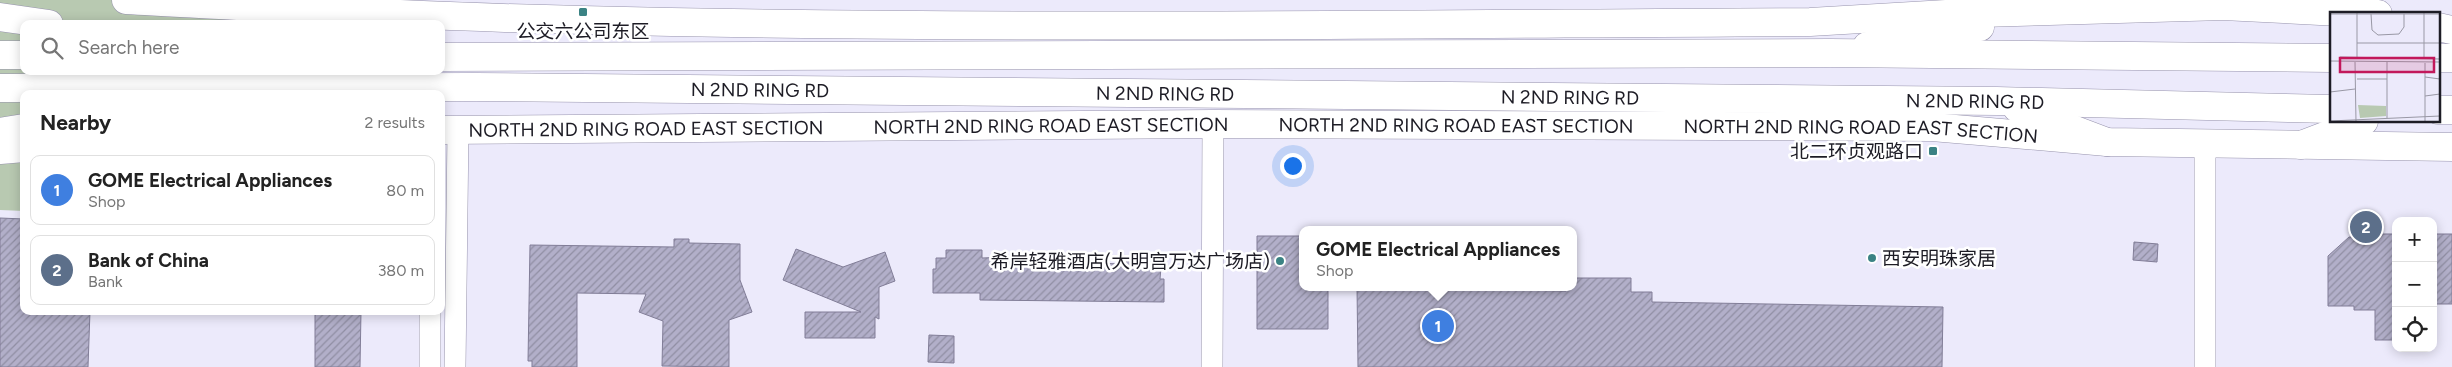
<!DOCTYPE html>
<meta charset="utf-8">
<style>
body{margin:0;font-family:Figtree,"Noto Sans SC",sans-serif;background:#f2f2f2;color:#222}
.controls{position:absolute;right:15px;bottom:15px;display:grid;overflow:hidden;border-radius:10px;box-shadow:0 2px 12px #0003}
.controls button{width:45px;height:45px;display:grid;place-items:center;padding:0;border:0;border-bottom:1px solid #e0e0e0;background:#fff;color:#222;font:25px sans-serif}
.you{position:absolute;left:1292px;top:165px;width:18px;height:18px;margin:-12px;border:4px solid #fff;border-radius:50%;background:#1a73e8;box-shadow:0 0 0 8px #1a73e833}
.badge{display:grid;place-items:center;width:32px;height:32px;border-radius:50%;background:#3b8384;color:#fff;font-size:16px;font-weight:700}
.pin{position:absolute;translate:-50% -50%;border:2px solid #fff;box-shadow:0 1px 5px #0006}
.popup{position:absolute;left:1299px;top:226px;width:278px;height:65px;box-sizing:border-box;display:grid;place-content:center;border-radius:10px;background:#fff;filter:drop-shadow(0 1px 4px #0005);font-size:16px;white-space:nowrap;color:#767676}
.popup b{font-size:19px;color:#222}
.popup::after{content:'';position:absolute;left:50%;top:100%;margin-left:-10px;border:10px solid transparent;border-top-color:#fff}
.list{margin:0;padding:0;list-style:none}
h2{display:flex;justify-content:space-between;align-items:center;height:65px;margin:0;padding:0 20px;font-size:21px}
h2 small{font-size:16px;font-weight:400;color:#767676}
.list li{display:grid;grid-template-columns:32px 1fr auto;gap:15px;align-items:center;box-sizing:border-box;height:70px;margin:0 10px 10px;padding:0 10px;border:1px solid #e0e0e0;border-radius:10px}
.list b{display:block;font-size:19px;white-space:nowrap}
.list p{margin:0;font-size:16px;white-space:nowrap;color:#767676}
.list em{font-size:16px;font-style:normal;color:#767676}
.icon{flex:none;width:28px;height:28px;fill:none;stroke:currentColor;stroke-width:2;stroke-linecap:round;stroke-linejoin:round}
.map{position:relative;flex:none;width:2452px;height:367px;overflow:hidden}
.search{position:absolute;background:#fff;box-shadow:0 2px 12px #0003;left:20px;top:20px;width:425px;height:55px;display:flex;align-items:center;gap:12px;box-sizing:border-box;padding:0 18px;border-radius:10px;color:#767676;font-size:19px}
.panel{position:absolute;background:#fff;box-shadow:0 2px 12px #0003;left:20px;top:90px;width:425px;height:225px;border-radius:10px}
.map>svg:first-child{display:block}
.green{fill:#b8c9b1}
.building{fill:url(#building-hatch);stroke:#817d97}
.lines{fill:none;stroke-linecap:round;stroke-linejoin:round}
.minor-casing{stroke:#9793ad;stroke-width:22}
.major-casing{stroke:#9793ad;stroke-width:29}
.highway-casing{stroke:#9793ad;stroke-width:29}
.minor{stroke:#fff;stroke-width:21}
.major{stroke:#fff;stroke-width:28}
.highway{stroke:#fff;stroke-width:28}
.poi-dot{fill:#3b8384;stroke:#fff;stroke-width:2}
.labels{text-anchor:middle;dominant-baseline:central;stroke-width:5;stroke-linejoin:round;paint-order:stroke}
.poi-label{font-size:19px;fill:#1d1c25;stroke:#fff;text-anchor:end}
.street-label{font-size:19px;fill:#1d1c25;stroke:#fff}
.inset-road{fill:none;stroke:#9998a5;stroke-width:1}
.view{fill:#c2185b;fill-opacity:0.15;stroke:#c2185b;stroke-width:2.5}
.inset-edge{fill:none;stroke:#1d1c25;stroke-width:2.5}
</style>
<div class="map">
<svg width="2452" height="367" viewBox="0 0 2452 367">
<defs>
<pattern id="building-hatch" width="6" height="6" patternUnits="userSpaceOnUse" patternTransform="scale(1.25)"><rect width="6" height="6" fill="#b2afc9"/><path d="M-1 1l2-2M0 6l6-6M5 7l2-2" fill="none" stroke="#908ea3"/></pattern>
</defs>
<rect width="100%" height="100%" fill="#eceafb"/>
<path class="green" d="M0,0H402L401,24H24V71H400L399,94H24V211L0,210Z"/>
<path class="building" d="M0,218L24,219V311H90L88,367H0Z
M2372,234H2396V340H2375V310H2354V306H2328V256L2349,237H2372Z
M2433,234H2452V304H2436V298H2433Z
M1257,236H1303V287H1328V329H1257Z
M674,239H689V243L740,244V280L752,312L729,320V367L662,366L663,321L639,312L646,294L577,293V367H532V361H528L530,245L674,247Z
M2134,242L2158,244L2157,262L2133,260Z
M796,249L843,267L885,252L895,281L879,287V319L875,317V338H805V312H861L783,280Z
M946,250H982V258L1035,256V262L1067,263V255H1091V263L1123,264V261H1146V267H1161L1160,279H1164V302L980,300V293H933V269H936V258H946Z
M1573,278H1631V292H1652V302L1943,307L1942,367H1358L1357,287H1518V290L1566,291V287H1573Z
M315,311H361L360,367H315Z
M929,335L954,336V363L928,362Z"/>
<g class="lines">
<defs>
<path id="minor" d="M430,367V311
M455,367L458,130
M1212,367L1213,124
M2205,367V144"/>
<g id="major">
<path d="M126,0C278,8 430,17 582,20C991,30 1401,24 1810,22L1946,14L2223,6L2378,14"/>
<path d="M2438,27L2452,30"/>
<path d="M1867,46L1980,27"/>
<path id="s1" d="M441,130L1213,124L1932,127L2107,142L2452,147"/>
<path d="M0,150L24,148"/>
</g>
<g id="highway">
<path d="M0,17L49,24"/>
<path d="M0,55H24"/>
<path d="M441,57L1830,53L2331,58"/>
<path d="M2438,58H2452"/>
<path id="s2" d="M0,88L476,87L1997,101L2331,109"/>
<path d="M2017,108L2107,142"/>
<path d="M2438,110H2452"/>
<path d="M0,132L24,128"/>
<path d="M2301,145L2364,121"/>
</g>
</defs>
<use href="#minor" class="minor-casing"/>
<use href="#major" class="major-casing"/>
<use href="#highway" class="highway-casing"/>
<use href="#minor" class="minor"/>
<use href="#major" class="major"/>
<use href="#highway" class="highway"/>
</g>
<g class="poi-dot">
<rect x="578" y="7" width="10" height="10" rx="2.5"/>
<rect x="1928" y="146" width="10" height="10" rx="2.5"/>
<circle cx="1872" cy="258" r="5"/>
<circle cx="1280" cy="261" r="5"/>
</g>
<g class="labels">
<g class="poi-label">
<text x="583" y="31" text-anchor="middle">公交六公司东区</text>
<text x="1923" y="151">北二环贞观路口</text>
<text x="1882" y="258" text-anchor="start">西安明珠家居</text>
<text x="1270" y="261">希岸轻雅酒店(大明宫万达广场店)</text>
</g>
<g class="street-label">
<text stroke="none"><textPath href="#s2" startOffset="760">N 2ND RING RD</textPath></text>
<text stroke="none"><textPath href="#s2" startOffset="1165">N 2ND RING RD</textPath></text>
<text stroke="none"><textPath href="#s2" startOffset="1570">N 2ND RING RD</textPath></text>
<text stroke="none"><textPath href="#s2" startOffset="1975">N 2ND RING RD</textPath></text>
<text stroke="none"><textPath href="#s1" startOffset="610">NORTH 2ND RING ROAD EAST SECTION</textPath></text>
<text stroke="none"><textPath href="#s1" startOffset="1015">NORTH 2ND RING ROAD EAST SECTION</textPath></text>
<text stroke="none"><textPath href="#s1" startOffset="205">NORTH 2ND RING ROAD EAST SECTION</textPath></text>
<text stroke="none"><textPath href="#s1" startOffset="1420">NORTH 2ND RING ROAD EAST SECTION</textPath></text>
</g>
</g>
<g transform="translate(2330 12)">
<rect width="110" height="110" fill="#eceafb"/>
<path d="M28,93L56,94V104L30,106Z" fill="#b8c9b1"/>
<path class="inset-road" d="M94,0V46M0,2H110M41,2L42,18L48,23L69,22L74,15V2M27,31H110M10,45L110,47M27,45V0M0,49L110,50M25,50L26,110M57,50V106M95,65L110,67M27,67H57M0,80L25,77M95,84L110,82M0,109L110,104M95,110V51"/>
<path class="view" d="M10,46H104V60H10Z"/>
<rect width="110" height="110" class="inset-edge"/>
</g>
</svg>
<div class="controls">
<button>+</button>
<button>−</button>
<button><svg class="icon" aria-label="locate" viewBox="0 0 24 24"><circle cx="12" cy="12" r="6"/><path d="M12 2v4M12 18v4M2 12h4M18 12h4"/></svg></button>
</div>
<div class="you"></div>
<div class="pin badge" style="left:1438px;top:326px;background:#3f7fe0">1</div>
<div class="popup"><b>GOME Electrical Appliances</b>Shop</div>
<div class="pin badge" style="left:2366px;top:227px;background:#5c6f8a">2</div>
<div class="search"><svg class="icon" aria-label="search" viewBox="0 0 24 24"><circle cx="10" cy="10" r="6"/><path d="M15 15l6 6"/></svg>Search here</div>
<section class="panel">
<h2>Nearby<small>2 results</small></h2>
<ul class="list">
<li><span class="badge" style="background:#3f7fe0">1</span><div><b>GOME Electrical Appliances</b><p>Shop</p></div><em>80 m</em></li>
<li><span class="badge" style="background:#5c6f8a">2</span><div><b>Bank of China</b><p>Bank</p></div><em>380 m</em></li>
</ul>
</section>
</div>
